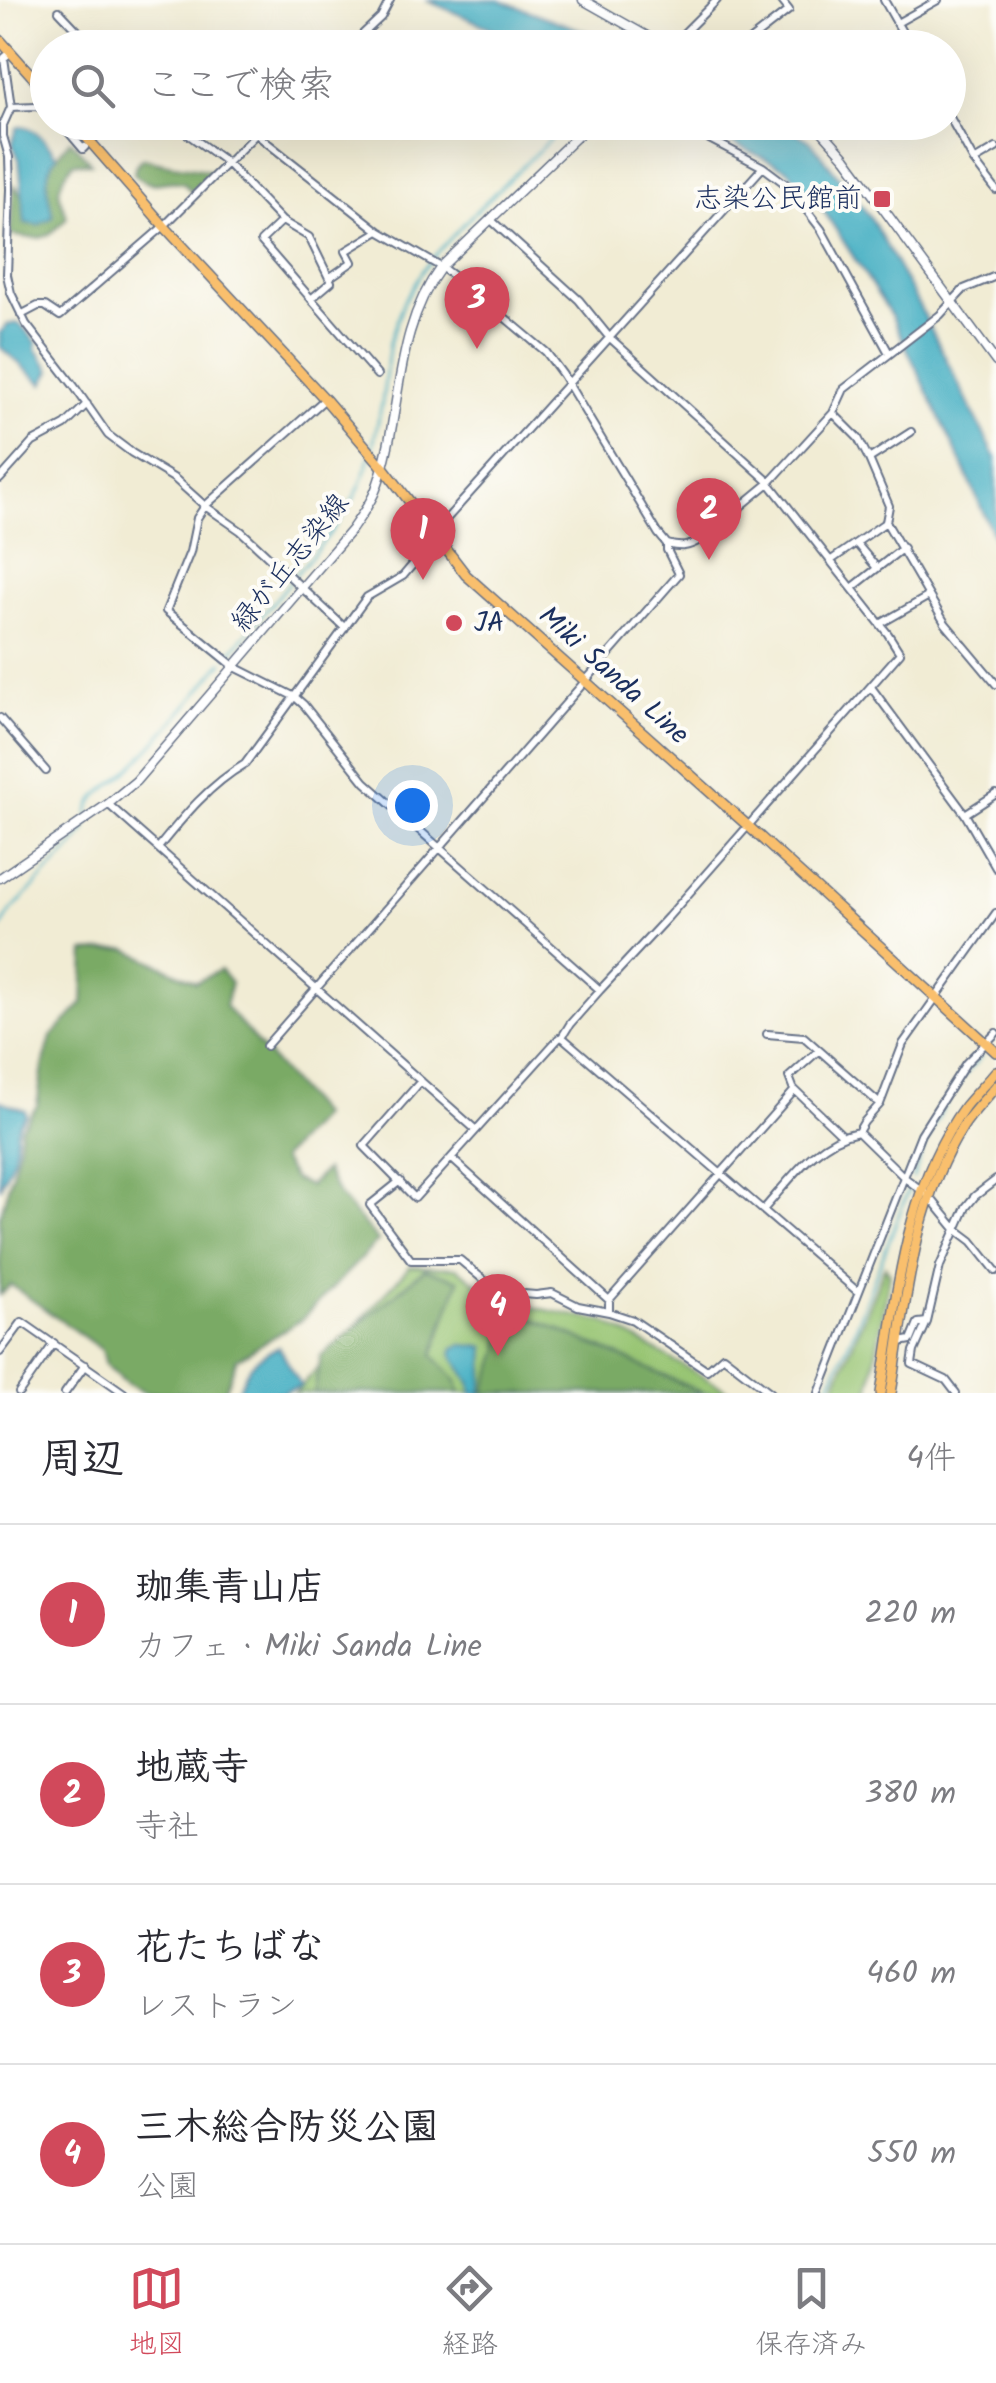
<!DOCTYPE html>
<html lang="ja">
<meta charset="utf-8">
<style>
body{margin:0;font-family:Kalam,"Klee One",sans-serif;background:#f2f2f3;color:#2b2b33}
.you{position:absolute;left:412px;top:805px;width:35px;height:35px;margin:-25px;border:8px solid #fff;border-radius:50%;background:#1a73e8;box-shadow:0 0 0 15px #1a73e833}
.badge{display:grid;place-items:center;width:65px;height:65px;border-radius:50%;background:#d1495b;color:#fff;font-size:32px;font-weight:700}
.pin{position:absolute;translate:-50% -82px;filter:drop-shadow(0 2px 5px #0008)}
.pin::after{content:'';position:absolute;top:52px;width:35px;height:30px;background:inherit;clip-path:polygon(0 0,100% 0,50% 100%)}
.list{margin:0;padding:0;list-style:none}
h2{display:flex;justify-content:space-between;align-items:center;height:130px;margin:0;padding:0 40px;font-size:42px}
h2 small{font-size:32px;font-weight:400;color:#7c7c81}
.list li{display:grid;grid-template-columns:65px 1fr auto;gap:30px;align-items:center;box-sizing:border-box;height:180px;padding:0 40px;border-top:2px solid #e1e1e2}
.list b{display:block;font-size:38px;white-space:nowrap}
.list p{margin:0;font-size:32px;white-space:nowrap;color:#7c7c81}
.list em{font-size:32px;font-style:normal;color:#7c7c81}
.icon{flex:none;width:55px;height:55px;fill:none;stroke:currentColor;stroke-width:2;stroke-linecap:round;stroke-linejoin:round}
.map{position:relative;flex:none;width:996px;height:1393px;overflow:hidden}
.search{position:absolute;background:#fff;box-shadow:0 10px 40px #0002;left:30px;right:30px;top:30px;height:110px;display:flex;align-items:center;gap:25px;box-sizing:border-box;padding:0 35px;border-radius:55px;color:#7c7c81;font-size:38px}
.sheet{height:850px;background:#fff}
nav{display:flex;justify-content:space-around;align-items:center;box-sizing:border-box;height:140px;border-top:2px solid #e1e1e2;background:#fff;font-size:28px;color:#7c7c81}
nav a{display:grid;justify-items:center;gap:5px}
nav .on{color:#d1495b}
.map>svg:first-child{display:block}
.green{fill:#98c573;stroke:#5a7a68;stroke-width:2.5}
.forest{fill:#7aaa65;stroke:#4a6c62;stroke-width:2.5}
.water{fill:#43aec2;stroke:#2f6e90;stroke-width:2.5}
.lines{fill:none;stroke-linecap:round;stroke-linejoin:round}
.stream{stroke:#43aec2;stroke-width:2.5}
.minor-casing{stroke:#667187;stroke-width:10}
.tertiary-casing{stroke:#667187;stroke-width:11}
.primary-casing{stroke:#667187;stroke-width:12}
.minor{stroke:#fff;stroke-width:6}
.tertiary{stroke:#fff;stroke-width:8}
.primary{stroke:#f9bf6d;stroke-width:9}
.poi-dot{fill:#d1495b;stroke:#fdfcf7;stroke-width:4}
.labels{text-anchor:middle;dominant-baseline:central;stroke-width:8;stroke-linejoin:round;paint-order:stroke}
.poi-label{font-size:28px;fill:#1b2f5e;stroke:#fdfcf7;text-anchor:end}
.street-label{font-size:28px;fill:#1b2f5e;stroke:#fdfcf7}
</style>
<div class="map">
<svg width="996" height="1393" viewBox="0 0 996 1393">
<rect width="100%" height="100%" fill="#fdfcf7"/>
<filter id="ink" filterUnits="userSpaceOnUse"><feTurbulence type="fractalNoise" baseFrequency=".01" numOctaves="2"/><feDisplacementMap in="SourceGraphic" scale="20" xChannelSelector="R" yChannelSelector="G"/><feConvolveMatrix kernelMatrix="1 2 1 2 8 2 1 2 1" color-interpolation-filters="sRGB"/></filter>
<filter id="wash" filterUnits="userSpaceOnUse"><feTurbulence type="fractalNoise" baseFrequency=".0048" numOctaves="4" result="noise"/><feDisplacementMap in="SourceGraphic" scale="40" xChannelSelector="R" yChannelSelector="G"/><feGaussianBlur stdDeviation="2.25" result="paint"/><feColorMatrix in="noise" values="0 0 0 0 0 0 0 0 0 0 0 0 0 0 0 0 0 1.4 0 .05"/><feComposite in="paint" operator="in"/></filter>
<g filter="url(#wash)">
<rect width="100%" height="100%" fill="#f1ecd4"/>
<path class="green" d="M410,1266L457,1268L498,1300L605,1322L732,1393H295Z
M885,1266L890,1274L869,1393H832Z"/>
<path class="forest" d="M70,140L91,163H73C56,185 56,190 67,217C46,242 41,240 10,235L14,185L21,194L25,206L47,189C44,168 57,156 70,140Z
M145,158C167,167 190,165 212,172L191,192L184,183C160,177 156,193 134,174C135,166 137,160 145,158Z
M127,949L196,982L220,970L231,983L225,1006L321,1116L281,1159L293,1179L309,1186L325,1170L338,1194L378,1241L301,1320L237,1359L224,1393H146L126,1383L106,1365L102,1350L11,1285L0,1295V1217L18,1151L21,1127L37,1106L43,1066L51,1037L83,1003L85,952Z
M425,1269L459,1280L433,1355L457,1381L460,1393H314L321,1356Z
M505,1306L683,1384L704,1393H484L499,1352Z"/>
<path class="water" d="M426,0H499L627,47H534Z
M690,123H781L811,142L871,218L922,311L996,458V542L963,466L891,315L818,202L787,169Z
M22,126C38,129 47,143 57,156C41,176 48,193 53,217L38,225L25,223L19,159L12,144L17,128Z
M16,323L21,325L37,343L36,349L51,370L43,384L0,347V333L7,325Z
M0,1101L25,1110L26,1115C12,1127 18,1140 14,1155C11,1166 4,1177 0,1188Z
M462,1345L485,1347C483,1363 486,1378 481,1393H472L470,1382L452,1354L454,1348Z
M279,1347L301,1386L280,1393H237C248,1367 252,1358 279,1347Z"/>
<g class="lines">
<path class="stream" d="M372,449L382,403L390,341L403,303L422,271L436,254L468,219L568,122
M295,575C326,539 359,504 370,457
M228,656L290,582
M88,815C91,794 108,789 123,775C159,742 191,700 223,662
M0,929L12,910L77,842L85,830L86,823
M913,1178C928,1132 948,1092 981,1056
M826,1393L854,1331L910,1186"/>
</g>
</g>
<g filter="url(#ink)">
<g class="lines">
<defs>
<path id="minor" d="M884,0L911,48
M59,11L94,48
M897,23L938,0
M348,48L381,17L390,0
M669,48L717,0
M740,48L789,10L781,0
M11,52L4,58L11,107L3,125V136L9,157L10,189L7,275L11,293L26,324L74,386L108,435L132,453L175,479L205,506L241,531L345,628
M11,107L36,106L48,111
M948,114L974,161L996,190
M60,122L83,149L85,147
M171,122L226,162L282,221L261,241L377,375
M677,122L763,167L787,185L821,229L889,353
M256,134L379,231L441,267L472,290L546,352L563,375L658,533L667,544V550L679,574L266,1046
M97,136L111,122
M974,161L996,148
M282,221L309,237L331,282L311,299
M329,278L352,262L346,251L379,231
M21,315L38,306H45L60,316L164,226L268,122
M325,399L205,506L197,518L190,552L166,611L235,667L295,697L304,705L365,782L600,990
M869,459L911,432
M0,479L33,442L65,425L87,404
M886,522L929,596
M856,543L877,568
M667,544C681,548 688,547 700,540L769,483L833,413L844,389L940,315L964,289L996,276
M830,561L886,522L889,506L869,459L858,438L833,413
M852,588L903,548
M880,624L929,596L945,623L996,684
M871,687L965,814L996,868
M0,718L46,771
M108,804L476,1130
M965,814L996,794
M158,848C184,816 209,785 245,764L367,597L403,576L420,556L424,544L763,167
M767,1034L804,1037L880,1104
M562,1037L858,1292
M421,1081L364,1146L415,1198L559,1038L562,1037L570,1024L600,990L668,917L900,653L888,634L766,479L609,337L579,300L490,219
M794,1090L789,1077L818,1051
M858,1132L905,1178L929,1196L956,1229L972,1241L996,1271
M451,1158L609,1300
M400,1181L370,1205L411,1260H460L498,1292L536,1295L552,1293L578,1306L609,1312L633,1320L707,1370L723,1356L771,1393
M763,1210C790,1180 816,1140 858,1132L864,1122L880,1104L903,1044L996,913
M609,1312V1300L795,1090L842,1135
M900,1342L911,1340L918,1323L927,1322
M0,1352L22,1322L124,1393
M19,1393L54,1343
M65,1393L85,1365
M819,1393L921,1134L966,1063L996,1033
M956,1393L946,1380L912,1364L914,1351L927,1322L940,1266L966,1207L975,1196L996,1180"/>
<path id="tertiary" d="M583,0L668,48
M810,122L822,131L846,158L996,362
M0,878L108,804L136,781L352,529C360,517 371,503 376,489C403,416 392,333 441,267L592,122"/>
<path id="primary" d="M0,40L48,94
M73,122L164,226L325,399L383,467L466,575L747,825L996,1052
M881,1393C897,1296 905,1188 965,1106C975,1094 986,1083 996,1071
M891,1393C906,1304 912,1206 962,1128C971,1113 985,1100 996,1086"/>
</defs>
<use href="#minor" class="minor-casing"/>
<use href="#tertiary" class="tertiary-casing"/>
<use href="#primary" class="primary-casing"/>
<use href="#minor" class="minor"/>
<use href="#tertiary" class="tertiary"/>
<use href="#primary" class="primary"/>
</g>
</g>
<g class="poi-dot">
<rect x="872" y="189" width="20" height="20" rx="5"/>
<circle cx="454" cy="623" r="10"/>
</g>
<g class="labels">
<g class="poi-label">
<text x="862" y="199">志染公民館前</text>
<text x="474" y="623" text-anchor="start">JA</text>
</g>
<g class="street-label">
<text transform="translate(291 563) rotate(-51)">緑が丘志染線</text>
<text transform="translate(613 676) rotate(42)">Miki Sanda Line</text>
</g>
</g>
</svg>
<div class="you"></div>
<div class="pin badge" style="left:423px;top:580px">1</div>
<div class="pin badge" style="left:709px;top:560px">2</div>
<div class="pin badge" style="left:477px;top:349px">3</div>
<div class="pin badge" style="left:498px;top:1356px">4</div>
<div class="search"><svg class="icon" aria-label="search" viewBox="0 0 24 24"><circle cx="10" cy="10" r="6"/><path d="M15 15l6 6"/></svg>ここで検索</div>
</div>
<section class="sheet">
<h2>周辺<small>4件</small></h2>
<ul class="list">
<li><span class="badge">1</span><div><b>珈集青山店</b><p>カフェ · Miki Sanda Line</p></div><em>220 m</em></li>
<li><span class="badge">2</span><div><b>地蔵寺</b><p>寺社</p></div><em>380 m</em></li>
<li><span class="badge">3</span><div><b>花たちばな</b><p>レストラン</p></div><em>460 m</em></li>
<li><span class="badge">4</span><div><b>三木総合防災公園</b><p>公園</p></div><em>550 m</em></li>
</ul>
</section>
<nav>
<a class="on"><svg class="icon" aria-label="map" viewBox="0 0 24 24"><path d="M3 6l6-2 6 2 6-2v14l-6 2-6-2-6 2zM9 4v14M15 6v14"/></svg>地図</a>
<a><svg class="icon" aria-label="directions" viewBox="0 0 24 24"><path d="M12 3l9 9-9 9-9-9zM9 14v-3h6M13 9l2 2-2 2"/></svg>経路</a>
<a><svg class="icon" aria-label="saved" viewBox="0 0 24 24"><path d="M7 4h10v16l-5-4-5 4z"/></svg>保存済み</a>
</nav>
